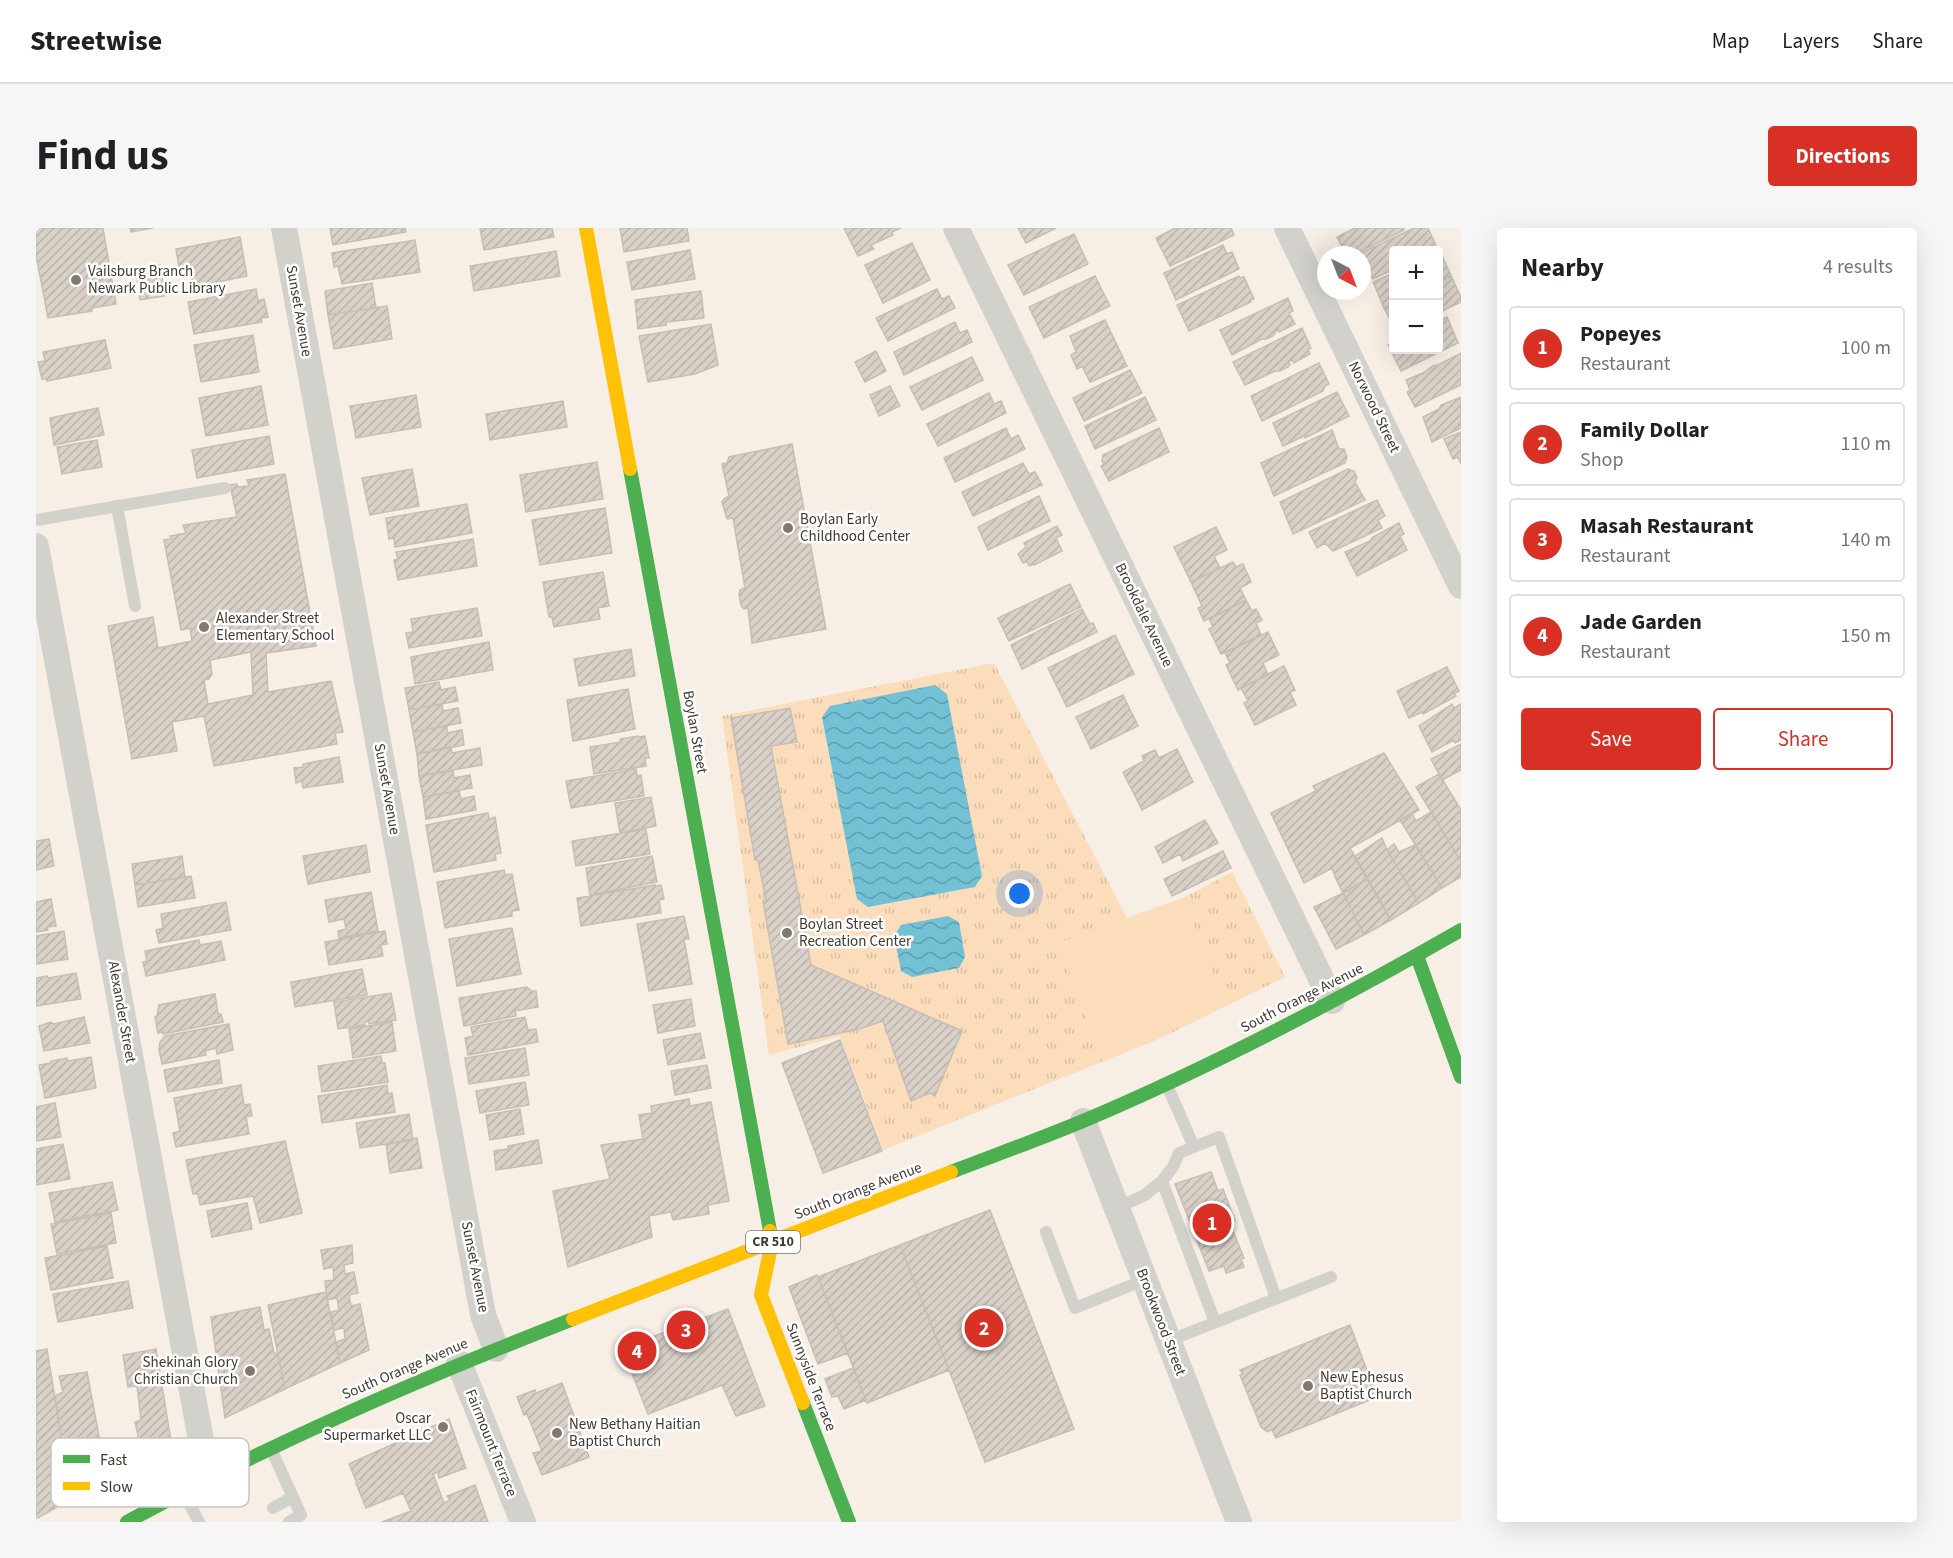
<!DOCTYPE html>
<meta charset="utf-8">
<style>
body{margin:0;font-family:"Source Sans 3",sans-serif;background:#f6f6f6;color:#202124}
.controls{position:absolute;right:18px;top:18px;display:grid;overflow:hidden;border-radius:6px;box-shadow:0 6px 24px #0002}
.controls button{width:54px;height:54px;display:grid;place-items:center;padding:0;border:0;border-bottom:2px solid #e0e0e0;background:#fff;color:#202124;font:30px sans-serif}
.compass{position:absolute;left:1281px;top:18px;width:54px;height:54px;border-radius:50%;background:#fff;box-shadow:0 6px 24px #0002;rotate:138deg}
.you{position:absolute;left:984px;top:666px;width:21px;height:21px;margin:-15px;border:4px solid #fff;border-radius:50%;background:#1a73e8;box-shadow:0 0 0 9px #1a73e833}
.badge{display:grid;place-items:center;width:39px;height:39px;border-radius:50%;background:#d93025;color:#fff;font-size:20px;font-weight:700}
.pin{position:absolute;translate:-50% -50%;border:3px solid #fff;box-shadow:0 2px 6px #0006}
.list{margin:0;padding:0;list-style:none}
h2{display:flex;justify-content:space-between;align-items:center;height:78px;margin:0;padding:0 24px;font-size:26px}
h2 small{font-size:20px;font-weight:400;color:#757577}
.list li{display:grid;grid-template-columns:39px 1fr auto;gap:18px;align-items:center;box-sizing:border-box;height:84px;margin:0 12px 12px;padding:0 12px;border:2px solid #e0e0e0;border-radius:6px}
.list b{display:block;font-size:22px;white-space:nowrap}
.list p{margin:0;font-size:20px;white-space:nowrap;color:#757577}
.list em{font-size:20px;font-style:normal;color:#757577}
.actions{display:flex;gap:12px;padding:18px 24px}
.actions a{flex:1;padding:14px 0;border:2px solid #d93025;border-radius:6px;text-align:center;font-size:21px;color:#d93025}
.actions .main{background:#d93025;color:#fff}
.map{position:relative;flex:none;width:1425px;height:1294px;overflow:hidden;border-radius:6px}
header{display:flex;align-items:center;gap:36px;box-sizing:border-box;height:84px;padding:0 30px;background:#fff;border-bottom:2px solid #e0e0e0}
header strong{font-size:28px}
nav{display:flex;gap:33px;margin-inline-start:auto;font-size:21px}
.intro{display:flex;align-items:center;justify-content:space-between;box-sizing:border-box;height:144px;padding:0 36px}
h1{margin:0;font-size:42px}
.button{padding:15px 27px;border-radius:6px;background:#d93025;color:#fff;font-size:21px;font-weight:700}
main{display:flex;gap:36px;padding:0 36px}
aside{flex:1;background:#fff;border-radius:6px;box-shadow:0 6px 24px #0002}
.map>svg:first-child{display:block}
.grass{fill:url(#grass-tufts)}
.pitch{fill:#fbddbc}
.water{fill:url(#water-waves)}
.building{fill:url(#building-hatch);stroke:#c6beb5;stroke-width:1.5;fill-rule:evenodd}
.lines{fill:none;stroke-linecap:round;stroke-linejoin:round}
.lane{stroke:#d3d1cc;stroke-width:12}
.street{stroke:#d3d1cc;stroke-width:26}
.fast{stroke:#4caf50;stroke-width:14}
.slow{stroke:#ffc107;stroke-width:14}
.poi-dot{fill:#81796e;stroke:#fff;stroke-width:2}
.labels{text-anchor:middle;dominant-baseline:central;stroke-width:5;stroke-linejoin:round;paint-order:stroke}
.shield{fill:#fff;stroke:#7b746d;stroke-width:1.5}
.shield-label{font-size:14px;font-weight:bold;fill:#42392e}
.poi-label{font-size:15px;fill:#42392e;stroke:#fff;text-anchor:start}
.street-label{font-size:15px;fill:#42392e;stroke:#fff}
.key{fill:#fff;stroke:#c6c4c0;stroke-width:1.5}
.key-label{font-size:16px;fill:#42392e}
</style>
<header>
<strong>Streetwise</strong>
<nav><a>Map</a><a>Layers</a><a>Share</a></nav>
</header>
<div class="intro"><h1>Find us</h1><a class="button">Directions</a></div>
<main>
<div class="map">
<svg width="1425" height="1294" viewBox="0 0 1425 1294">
<defs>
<pattern id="grass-tufts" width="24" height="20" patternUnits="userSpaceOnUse" patternTransform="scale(1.5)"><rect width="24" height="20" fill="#fbddbc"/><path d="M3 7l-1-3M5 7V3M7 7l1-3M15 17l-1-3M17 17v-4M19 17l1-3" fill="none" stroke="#d8bea2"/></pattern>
<pattern id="water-waves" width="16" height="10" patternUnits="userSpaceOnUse" patternTransform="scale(1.5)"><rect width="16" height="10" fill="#73c1d4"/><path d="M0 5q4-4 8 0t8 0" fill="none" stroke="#609eac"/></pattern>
<pattern id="building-hatch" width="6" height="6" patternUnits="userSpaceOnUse" patternTransform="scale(1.5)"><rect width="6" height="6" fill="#d9d1c8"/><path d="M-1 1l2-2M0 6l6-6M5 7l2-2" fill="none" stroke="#bbb4ac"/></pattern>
</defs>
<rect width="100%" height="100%" fill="#f7efe6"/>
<path class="grass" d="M958,435L1091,690L1147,670L1196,644L1249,749L1125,810L847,922L804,808L733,827L686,488Z"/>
<path class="pitch" d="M1147,670L1190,777L1068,834L1022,715Z"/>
<path class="water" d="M899,457L911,466L946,648L939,659L832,679L821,671L786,489L794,478Z
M912,688L923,694L929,729L923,740L876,749L865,743L858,708L865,697Z"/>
<path class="building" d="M0,0H67L80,76L56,80V83L12,90L0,27Z
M94,0H117L95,4Z
M294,0H369L370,4L297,17Z
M444,0H516L518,9L448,22Z
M584,0H651L653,13L588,24Z
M808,0H865L856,4L857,7L835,17L838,21L822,28Z
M982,0H1020L990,15Z
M1139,0H1195L1198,7L1134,38L1120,10Z
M1319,0H1368V2L1317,27H1310L1301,9Z
M1378,0H1392L1401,20L1395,22H1358V41L1337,51L1332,43L1326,38V27H1321Z
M1038,6L1052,36L988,67L972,37Z
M204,9L211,48L157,59L154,43L144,45L140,21Z
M379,12L384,44L306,56L302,38L298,39L296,25Z
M876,15L894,52L847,75L829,37Z
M1187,17L1191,26L1196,24L1203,41L1140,72L1128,45Z
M654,22L659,51L596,62L591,34Z
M520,23L524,48L438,63L434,38Z
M1402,23H1404L1415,48L1402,54Z
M124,37L129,68L104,72L100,41Z
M1358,45V75L1348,80L1337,54Z
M1059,48L1074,78L1008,110L993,79Z
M1203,48L1204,50L1208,49L1218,71L1214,72L1215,74L1153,103L1141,77Z
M1415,48L1425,69V74L1402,85V54Z
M336,55L340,80L292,87L289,63Z
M220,61L222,73L228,71L232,89L225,90L226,94L158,106L152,74Z
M901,61L906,71L913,68L919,80L852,113L840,90Z
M665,63L668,90L630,94V97L602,101L599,72Z
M1252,70L1257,83L1253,85L1259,96L1243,104L1242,101L1237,108L1230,111H1226L1196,127L1184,102Z
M1358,75V99L1348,80Z
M351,78L356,111L298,121L292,87Z
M1411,89L1422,115L1365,143L1352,117L1358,115V122H1402V93Z
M1069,92L1091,138L1054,154L1046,138L1041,141L1035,127L1040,124L1034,108Z
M919,94L924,105L931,102L936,114L868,147L858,124Z
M675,96L682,137L659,146L612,154L603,108Z
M1266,100L1275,120L1272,121L1274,126L1258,135L1256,132L1252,134L1254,136L1252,139L1244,143H1239L1209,157L1197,134Z
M217,107L223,144L165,154L158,117Z
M69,112L75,140L11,153V151H6L2,134L9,133L7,124Z
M840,123L850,143L829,154L819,134Z
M1425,125V157L1379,179L1371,164L1374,162L1370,152L1387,145L1398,137L1400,138Z
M936,129L947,152L886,182L874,159Z
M1283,135L1293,156L1289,158L1287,163L1226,193L1215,168Z
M1094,142L1106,165L1048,193L1037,170Z
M225,158L232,197L170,208L163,170Z
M854,158L864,178L843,188L834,167Z
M1301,164L1313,188L1269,210L1268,208L1247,218L1237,195Z
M953,165L958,176L965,173L970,185L902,218L891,196Z
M380,167L385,199L320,210L314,178Z
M1109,169L1120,192L1059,221L1049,198Z
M1425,169V200L1396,214L1387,189L1403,181L1405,177Z
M527,173L531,199L454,212L450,186Z
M62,180L68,207L18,217L14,190Z
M970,200L975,211L982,207L989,221L919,254L908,230Z
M1123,200L1133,224L1073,253L1065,238L1068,236L1066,233L1067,227Z
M1296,202L1303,221H1308L1311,229L1309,235L1238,268L1225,235Z
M1425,204V236L1422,229L1417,231L1408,211Z
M233,208L238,236L161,250L156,222Z
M61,212L66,239L26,246L21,219Z
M756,216L790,401L716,415L712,380L708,381L705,378L703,366L704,362L709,360L697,290L691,291L686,274L689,270L693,268L686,236L691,235L693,229Z
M561,234L567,271L490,284L484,247Z
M987,235L993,246L999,244L1006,257L937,288L926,264Z
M376,241L383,278L334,287L326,250Z
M1312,241L1318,243L1321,249L1319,254L1329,272L1257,306L1244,274Z
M249,246L280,418L230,425L232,464L295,453L307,504L299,505L301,516L178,538L168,488L136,494L141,523L96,531L72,398L117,389L122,420L156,413L154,400L145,402L128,312L135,311L134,308L150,305L147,297L201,289L194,257L201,256V259L213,258L211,252ZM215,424L217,467L172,476L168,452L173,451L176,446L174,432Z
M1003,268L1014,293L952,322L942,299Z
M1341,272L1349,288L1342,292L1346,300L1297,323L1289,315L1281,320L1273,304Z
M431,276L436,305L359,319L358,310L353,311L350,290Z
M569,280L576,325L504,337L496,292Z
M1363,295L1368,306L1364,308L1371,322L1321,348L1309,324L1334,313L1337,309Z
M1021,298L1026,307L1020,310L1026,323L998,337V336L993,338L991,334L987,335L982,326L990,319L988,315Z
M1180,299L1191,322L1178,328L1184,340L1155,354L1138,319Z
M437,311L441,338L362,352L358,332L362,331L360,324Z
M1197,334L1200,339L1207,336L1215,354L1204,360L1210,372L1168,393L1162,380L1166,378L1155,354Z
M567,344L573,378L562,380L564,391L518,399L516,389H513L507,354Z
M1034,356L1045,379L973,413L962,390Z
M1210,372L1216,383L1220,381L1226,392L1220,395L1225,407L1185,426L1173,401L1177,399L1173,391Z
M441,380L446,408L373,420L370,405L377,404L375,391Z
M1046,381L1054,396L1057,395L1061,404L986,441L975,417Z
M1232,404L1243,427L1227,435L1232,447L1202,462L1190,437L1194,435L1189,425Z
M1079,407L1098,446L1031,479L1012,440Z
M453,414L457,442L379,456L375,429Z
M595,421L599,448L543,458L538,431Z
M1248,438L1259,462L1254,464L1260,477L1219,497L1208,475L1212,473L1205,460Z
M1411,439L1423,463L1418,466L1420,468L1387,486L1386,484L1373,490L1361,463Z
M403,454L405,462L419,459L422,473L373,482L369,460Z
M592,461L599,501L537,513L531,472Z
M1087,467L1102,498L1055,521L1040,489Z
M406,476L407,483L422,480L425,495L377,504L373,482Z
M1416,476L1418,480L1425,476V512L1419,515L1418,512L1396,524L1383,498Z
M754,480L761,514L735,518L775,737L926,803L899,868L894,865L875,873L847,793L823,801L752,816L727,673L730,672L722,632H719L695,490Z
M411,498V505L426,502L428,517L381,526L377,504Z
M602,508L603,509L609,508L613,530H609L610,538L558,546L554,519L585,514L584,511Z
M1425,516V542L1406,552L1395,531Z
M415,519L416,525L444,520L446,537L383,548L381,526Z
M1141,521L1157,554L1106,582L1087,544L1108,533L1106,528L1119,522L1123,530Z
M1348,525L1383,582L1314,620L1332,651L1307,665L1299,649L1296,640L1268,655L1235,585L1280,563L1277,558Z
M303,529L307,554L267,560L266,553L260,555L258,540L267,539V536Z
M600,541L601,548L605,547L608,568L535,580L530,553Z
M417,543L418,550L434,547L436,560L387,569L383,548Z
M1403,546L1425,582V634L1380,559Z
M423,563L425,571L438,568L440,582L390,591L387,569Z
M615,569L620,598L584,605L579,575Z
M1395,584L1425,634V649L1406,660L1364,592L1376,585L1380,593Z
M452,585L453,591L459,589L465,625L459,626L460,632L398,644L390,597Z
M1169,592L1182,615L1147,633L1144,626L1127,635L1119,619Z
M610,601L614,626L540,638L536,613Z
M1346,610L1351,622L1383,675L1355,692L1318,629Z
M13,611L18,638L0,642V613Z
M1358,616L1363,624L1379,617L1406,660L1383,675L1351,622Z
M330,617L334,644L272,656L267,628Z
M1187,623L1195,640L1136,668L1128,651Z
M146,628L149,649L99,657L96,636Z
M616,628L621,654L554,667L550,640Z
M468,642L469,647L476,646L483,682L476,683V688L409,700L401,654Z
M155,648L159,670L102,679L99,657Z
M1332,651L1355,692L1328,707L1307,665Z
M619,657V658L625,657L628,671L623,672L625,685L545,698L541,670Z
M335,664L342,703L303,710L302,703L310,701L308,691L293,694L289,672Z
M1307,665L1328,707L1300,721L1278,679Z
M15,671L20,698L11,699L12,702L0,704V674Z
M190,674L195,702L123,715L120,702L127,700L125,686Z
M648,688L653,711H648L656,756L613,763L601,696Z
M476,700L485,746L421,758L413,711Z
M28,703L32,731L0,736V708Z
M349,703L351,716L345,717L347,728L293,737L289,714Z
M163,712L164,717L185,713L189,732L110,748L107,734L111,733L109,723Z
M326,741L331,767L259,779L255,754Z
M40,745L45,771L0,778V750L11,748L12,750Z
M491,759L496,763H500L502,779L479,783L480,788L428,798L423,770Z
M355,765L360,792L333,796L332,793L329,794V797L302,801L298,774Z
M179,766L182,786H185L187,794L127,806V804L122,805L119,789L121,788L123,777Z
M655,771L659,798L622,805L617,777Z
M48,789L54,815L8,823L3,798L15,794L18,796Z
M489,789L492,802L500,801L502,814L432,827L429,810L437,808L435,799Z
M356,794L360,823L317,830L313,801Z
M193,796L197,822L181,826L180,820L169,823L170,827L126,836L123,822L124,814L129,808Z
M664,805L669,830L632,837L627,812Z
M804,812L846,923L787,945L746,835Z
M489,820L493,847L433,856L429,830Z
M345,828L346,835H349L352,854L286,864L282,838Z
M55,829L60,860L9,870L3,837L15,835V833L31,830L32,833Z
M183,832L186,855L132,864L128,842Z
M671,837L675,860L639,867L635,843Z
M489,854L493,877L444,885L440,863Z
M205,857L208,877L214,876L216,888L210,889L213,906L140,919L137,905L144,903L138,870Z
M351,857L352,866L356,865L359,884L286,895L282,868Z
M653,871L654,878L675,874L693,973L672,977L673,986L637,992L635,984L613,988L616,1009L532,1039L517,963L574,951L565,917L607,911L603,887L616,885L615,878Z
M19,875L25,909L0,913V879Z
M484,881L488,906L454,912L450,887Z
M373,886L377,912L324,920L320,895Z
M381,910L386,940L354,945L350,916Z
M502,912L506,935L460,942L458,923L472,921V918Z
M249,913L266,985L224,995L217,968L164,977L162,966H157L150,932Z
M27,916L34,951L0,957V921Z
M1175,944L1182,963L1187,961L1199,993L1194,996L1208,1030L1205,1031L1208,1039L1190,1045L1188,1038L1173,1043L1139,956Z
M76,954L82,982L19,994L13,965Z
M211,975L216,1001L176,1009L171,983Z
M954,982L1038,1201L949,1234L864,1017Z
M75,985L80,1015L21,1026L15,996Z
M316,1017L317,1035L308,1037L309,1046L318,1044L322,1065L313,1067L315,1078L324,1076L333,1122L304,1135L300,1114L309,1111L308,1100L298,1102L295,1084L303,1082L301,1070L291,1072L289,1053L298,1052L297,1039L288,1041L285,1022Z
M864,1017L913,1142L831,1175L782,1049Z
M71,1018L77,1050L15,1062L9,1030Z
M781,1047L812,1125L782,1136L753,1059Z
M92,1053L97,1080L22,1094L17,1066Z
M290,1064L304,1135L249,1161L232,1077Z
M224,1079L228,1102L233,1101L238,1125L242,1126L249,1161L189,1190L175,1089Z
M692,1081L729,1178L700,1188L686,1157L612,1186L586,1120Z
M1314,1097L1341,1169L1240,1210L1236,1202L1231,1204L1225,1199L1204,1147L1207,1146L1204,1142Z
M11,1121L26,1214L19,1215L24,1241L32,1240L37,1270L0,1291V1123Z
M120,1121L136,1219L108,1234L99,1194L105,1192L101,1158L92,1159L87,1127Z
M817,1140L830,1172L808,1181L802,1168L796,1169L789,1151Z
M51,1144L71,1251L37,1270L32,1240L24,1241L19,1215L26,1214L19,1168L27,1164L23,1148Z
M526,1155L553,1229L506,1247L497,1225L506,1223L491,1186L488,1187L481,1169L499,1162L500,1165Z
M413,1191L430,1240L403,1250L402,1244L397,1246L408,1275L414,1272L411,1268L439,1257L452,1294H346L375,1283L367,1265L330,1280L320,1255L326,1253L324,1251L320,1253L313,1236Z"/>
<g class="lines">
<path class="lane" d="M81,278L99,378
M0,292L189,260
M1131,857L1158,919
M1080,980L1109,967L1126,953
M1010,1004L1039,1080L1108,1052
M1179,1094L1126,953L1137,939L1143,925L1183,909L1240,1070
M1132,1113L1295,1049
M235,1221L265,1287L253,1294
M147,1263L163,1294
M237,1280L257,1269"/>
<path class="street" d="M248,0L447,1087L460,1121
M920,0L1296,773
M1251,0L1425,358
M0,318L172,1250
M1047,893L1203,1294
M423,1135L487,1294"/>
<path class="fast" d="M594,241L734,1003
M1381,728L1425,849
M915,944C959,927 1004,911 1047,893C1177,838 1303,772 1425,702
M767,1175L813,1294
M91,1294C235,1215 384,1151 537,1091"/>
<path class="slow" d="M550,0L594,241
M734,1003L736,1014L725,1067L767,1175
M537,1091L915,944"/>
</g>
<g class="poi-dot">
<circle cx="40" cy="52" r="6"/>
<circle cx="752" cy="300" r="6"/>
<circle cx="168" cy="399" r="6"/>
<circle cx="751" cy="705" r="6"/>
<circle cx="214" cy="1143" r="6"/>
<circle cx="1272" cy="1158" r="6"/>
<circle cx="407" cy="1199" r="6"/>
<circle cx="521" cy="1205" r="6"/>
</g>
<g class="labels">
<rect class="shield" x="710" y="1003" width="54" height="22" rx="4.5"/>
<g class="shield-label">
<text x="737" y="1014">CR 510</text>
</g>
<g class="poi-label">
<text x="52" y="43">Vailsburg Branch<tspan x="52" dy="17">Newark Public Library</tspan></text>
<text x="764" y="291">Boylan Early<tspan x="764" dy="17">Childhood Center</tspan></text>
<text x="180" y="390">Alexander Street<tspan x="180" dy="17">Elementary School</tspan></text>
<text x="763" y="696">Boylan Street<tspan x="763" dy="17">Recreation Center</tspan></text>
<text x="202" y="1134" text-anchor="end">Shekinah Glory<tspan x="202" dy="17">Christian Church</tspan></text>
<text x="1284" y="1149">New Ephesus<tspan x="1284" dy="17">Baptist Church</tspan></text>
<text x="395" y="1190" text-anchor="end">Oscar<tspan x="395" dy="17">Supermarket LLC</tspan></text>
<text x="533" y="1196">New Bethany Haitian<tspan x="533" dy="17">Baptist Church</tspan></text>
</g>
<g class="street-label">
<text transform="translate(263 83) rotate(80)">Sunset Avenue</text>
<text transform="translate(1338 179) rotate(64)">Norwood Street</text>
<text transform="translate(1108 387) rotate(64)">Brookdale Avenue</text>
<text transform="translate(659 504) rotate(80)">Boylan Street</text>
<text transform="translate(351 561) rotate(80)">Sunset Avenue</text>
<text transform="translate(1266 770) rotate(-27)">South Orange Avenue</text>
<text transform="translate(86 784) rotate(80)">Alexander Street</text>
<text transform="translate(822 963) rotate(-21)">South Orange Avenue</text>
<text transform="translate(439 1039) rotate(79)">Sunset Avenue</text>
<text transform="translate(1125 1094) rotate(69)">Brookwood Street</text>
<text transform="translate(369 1141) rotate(-23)">South Orange Avenue</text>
<text transform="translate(775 1149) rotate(69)">Sunnyside Terrace</text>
<text transform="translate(455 1215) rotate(68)">Fairmount Terrace</text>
</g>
</g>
<rect x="15" y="1210" width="198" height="69" rx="9" class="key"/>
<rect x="27" y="1227" width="27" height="8" fill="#4caf50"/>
<rect x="27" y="1254" width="27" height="8" fill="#ffc107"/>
<g class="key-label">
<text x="64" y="1237">Fast</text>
<text x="64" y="1264">Slow</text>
</g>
</svg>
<div class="controls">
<button>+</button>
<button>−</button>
</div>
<svg class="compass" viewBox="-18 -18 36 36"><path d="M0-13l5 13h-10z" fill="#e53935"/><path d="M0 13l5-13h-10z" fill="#757577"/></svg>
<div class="you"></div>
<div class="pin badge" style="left:1176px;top:995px">1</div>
<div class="pin badge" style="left:948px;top:1100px">2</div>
<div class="pin badge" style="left:650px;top:1102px">3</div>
<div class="pin badge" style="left:601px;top:1123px">4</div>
</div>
<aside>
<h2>Nearby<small>4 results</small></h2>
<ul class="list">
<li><span class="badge">1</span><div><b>Popeyes</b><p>Restaurant</p></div><em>100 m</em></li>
<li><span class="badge">2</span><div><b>Family Dollar</b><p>Shop</p></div><em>110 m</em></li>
<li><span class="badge">3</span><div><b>Masah Restaurant</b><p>Restaurant</p></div><em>140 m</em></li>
<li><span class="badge">4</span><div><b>Jade Garden</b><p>Restaurant</p></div><em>150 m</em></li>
</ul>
<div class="actions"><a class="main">Save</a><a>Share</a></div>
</aside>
</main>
